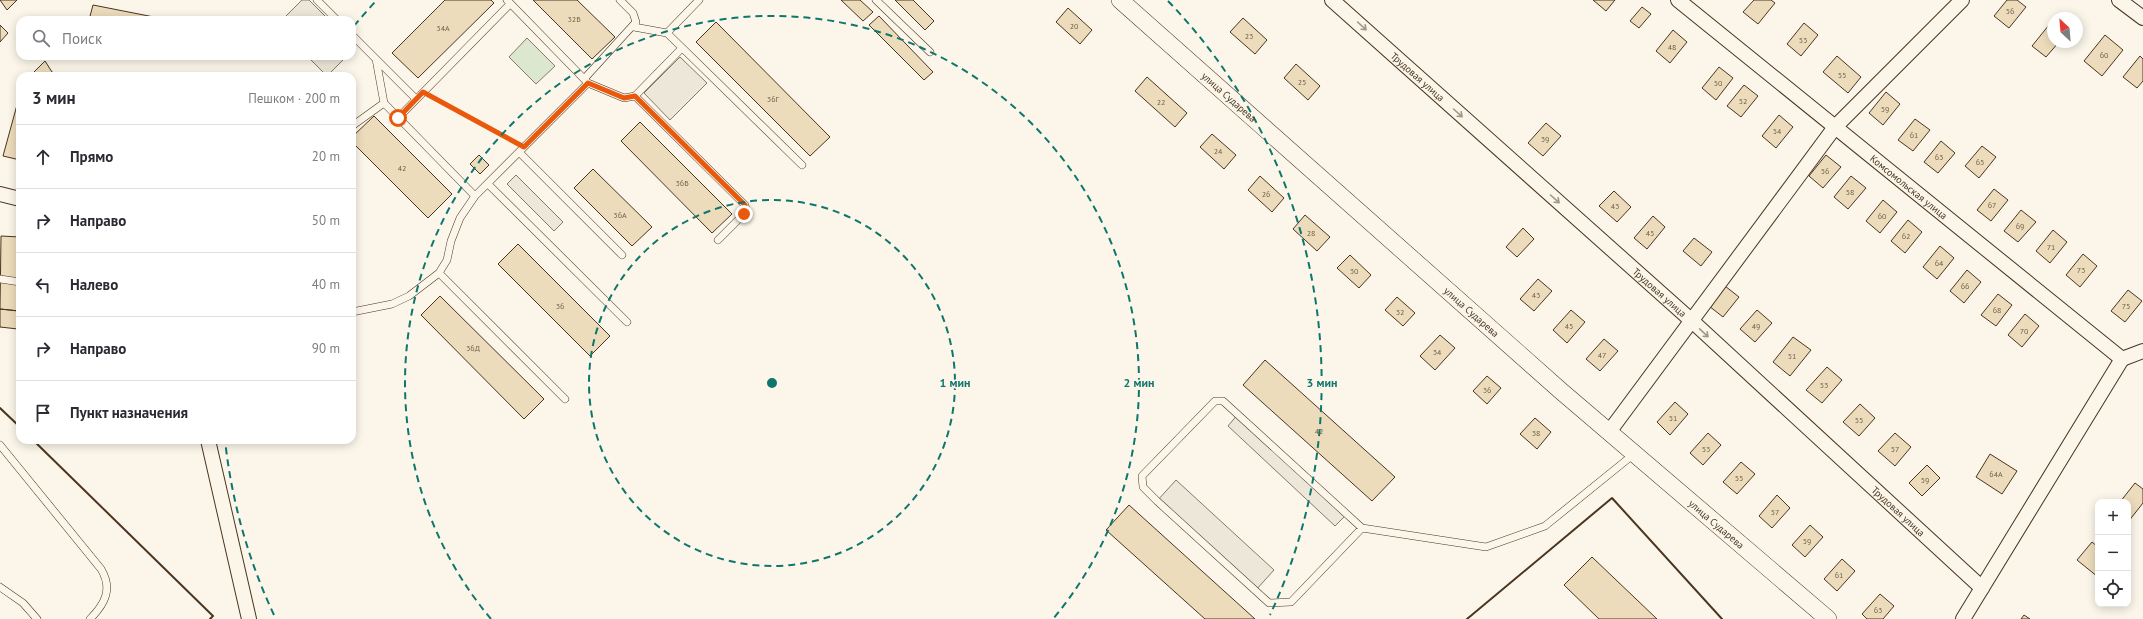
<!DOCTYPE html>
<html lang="ru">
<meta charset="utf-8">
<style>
body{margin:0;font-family:"PT Sans",sans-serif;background:#f7f7f7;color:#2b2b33}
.controls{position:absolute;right:12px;bottom:12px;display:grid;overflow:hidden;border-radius:8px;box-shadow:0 2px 10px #0003}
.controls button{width:36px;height:36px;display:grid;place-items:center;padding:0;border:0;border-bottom:1px solid #e1e1e2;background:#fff;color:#2b2b33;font:20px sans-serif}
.compass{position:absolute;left:2047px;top:12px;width:36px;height:36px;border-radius:50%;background:#fff;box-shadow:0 2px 10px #0003;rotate:334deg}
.stop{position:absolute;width:12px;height:12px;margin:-9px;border:3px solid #ea580c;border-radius:50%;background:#fff}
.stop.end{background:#ea580c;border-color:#fff;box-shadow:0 1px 4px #0008}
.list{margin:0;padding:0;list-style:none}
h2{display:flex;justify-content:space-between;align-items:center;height:52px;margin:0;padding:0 16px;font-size:17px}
h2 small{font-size:13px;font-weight:400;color:#7c7c81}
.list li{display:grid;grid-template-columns:26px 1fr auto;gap:12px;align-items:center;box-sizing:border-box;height:64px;padding:0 16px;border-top:1px solid #e1e1e2}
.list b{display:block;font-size:15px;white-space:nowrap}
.list em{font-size:13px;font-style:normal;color:#7c7c81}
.icon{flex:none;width:22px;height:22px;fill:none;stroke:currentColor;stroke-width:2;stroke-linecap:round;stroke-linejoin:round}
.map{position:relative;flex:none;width:2143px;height:619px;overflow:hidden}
.search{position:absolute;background:#fff;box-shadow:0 2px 10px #0003;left:16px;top:16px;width:340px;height:44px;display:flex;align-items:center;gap:10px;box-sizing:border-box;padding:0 14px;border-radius:12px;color:#7c7c81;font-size:15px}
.panel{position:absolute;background:#fff;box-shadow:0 2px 10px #0003;left:16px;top:72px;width:340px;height:372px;border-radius:12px}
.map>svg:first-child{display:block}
.green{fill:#dce7d0;stroke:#887966}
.parking{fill:#ede7d9;stroke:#887966}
.building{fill:#ecdcbc;stroke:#4a3520}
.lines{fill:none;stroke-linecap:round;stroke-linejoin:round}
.service-casing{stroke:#4a3520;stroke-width:8}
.minor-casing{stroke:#4a3520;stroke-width:16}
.tertiary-casing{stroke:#4a3520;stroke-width:18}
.path{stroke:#7f6f5c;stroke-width:2.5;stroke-dasharray:3 2;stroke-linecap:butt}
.service{stroke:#fbf6e9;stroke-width:7}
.minor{stroke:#fbf6e9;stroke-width:14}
.tertiary{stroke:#fbf6e9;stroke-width:17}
.wall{stroke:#4a3520;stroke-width:2}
.oneway{stroke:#a29684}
.route{stroke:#ea580c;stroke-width:5}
.ring{fill:none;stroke:#0f766e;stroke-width:2;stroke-dasharray:7 5}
.labels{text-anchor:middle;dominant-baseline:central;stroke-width:3;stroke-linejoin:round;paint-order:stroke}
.number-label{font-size:8px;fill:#725f47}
.street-label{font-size:10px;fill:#4a3520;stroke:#fbf6e9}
.centre{fill:#0f766e;stroke:#fbf6e9;stroke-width:2}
.ring-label{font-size:12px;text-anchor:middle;font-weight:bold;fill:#0f766e;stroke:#fbf6e9;stroke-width:3;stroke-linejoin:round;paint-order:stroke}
</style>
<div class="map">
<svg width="2143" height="619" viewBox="0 0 2143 619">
<rect width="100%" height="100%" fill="#fbf6e9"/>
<path class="green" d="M527,38L555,66L536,84L509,57Z"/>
<path class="parking" d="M302,0H309L329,20H282Z
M307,56H347L327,76Z
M680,57L707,83L670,120L644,93Z
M516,175L563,222L554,231L507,184Z
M1238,414L1347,514L1335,526L1228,426Z
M1176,480L1274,570L1255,591L1157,501Z"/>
<path class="building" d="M0,0H17L7,10Z
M445,0H491L494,3L418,78L392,53Z
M533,0H577L615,37L592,59Z
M841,0H860L873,12L863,21Z
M895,0H913L934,21L925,30Z
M1593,0H1615L1606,11Z
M1754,0H1771L1775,3L1758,24L1743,12Z
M2007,0H2017L2026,7L2009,28L1994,16Z
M93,5L164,19L89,20Z
M1642,7L1651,14L1639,28L1630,21Z
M1068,8L1092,30L1080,44L1056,22Z
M879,16L933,72L924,80L869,25Z
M1243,18L1267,40L1255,54L1230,32Z
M716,22L830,137L810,156L696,42Z
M1804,23L1818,35L1801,56L1787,44Z
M0,25L8,33L0,42Z
M2049,25L2053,28V42H2059L2046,57L2032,46Z
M1673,30L1687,42L1670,63L1656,51Z
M2105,35L2123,50L2102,76L2084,61Z
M1837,56L1861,77L1848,93L1823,72Z
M2140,56L2143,59V81L2137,88L2123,77Z
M45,61L52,72L60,76H30Z
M1296,64L1320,86L1308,100L1284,78Z
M1719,67L1733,78L1716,100L1702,88Z
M1147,77L1187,113L1175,127L1135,91Z
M1744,85L1758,96L1741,117L1727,106Z
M1886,92L1900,104L1883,125L1869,113Z
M20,94V160L3,156Z
M1779,115L1793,127L1776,148L1762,136Z
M374,116L452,194L428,218L352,142V137Z
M1915,119L1930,130L1913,151L1898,140Z
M640,122L732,214L712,233L621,141Z
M1546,123L1561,136L1543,156L1528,143Z
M1212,134L1236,155L1224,169L1200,147Z
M1941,141L1955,153L1938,173L1924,162Z
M1982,146L1996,157L1979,178L1965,166Z
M479,155L489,165L480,174L470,164Z
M1826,155L1841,167L1823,188L1809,176Z
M593,169L652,227L632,246L574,188Z
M1260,176L1284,198L1272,212L1248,190Z
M1851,176L1866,188L1848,209L1834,197Z
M1994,189L2008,200L1991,221L1977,210Z
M1614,191L1631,207L1617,222L1599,206Z
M1883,200L1897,212L1880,233L1866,221Z
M2021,210L2036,222L2018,242L2004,231Z
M1305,215L1330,237L1317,251L1293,229Z
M1653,216L1665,227L1647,249L1634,238Z
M1908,220L1922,232L1905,253L1891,241Z
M1523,228L1534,239L1517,257L1506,247Z
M2053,230L2067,242L2050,263L2036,251Z
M1,236L20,237L19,311L0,309Z
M1694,238L1712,252L1701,266L1683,251Z
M518,244L610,336L590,356L498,264Z
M1940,246L1954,258L1937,279L1923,267Z
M2083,254L2097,266L2080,287L2066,275Z
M1350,255L1371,275L1359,288L1337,268Z
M1967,270L1981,282L1964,303L1950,291Z
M1538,279L1552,291L1534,311L1520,299Z
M1725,286L1739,297L1723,317L1709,306Z
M2128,290L2142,301L2125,322L2111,311Z
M1998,294L2012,305L1996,326L1981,315Z
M440,296L544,399L524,419L421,315Z
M1397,297L1415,313L1403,326L1385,310Z
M0,309L19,311L18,329L0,327Z
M1571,310L1585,322L1567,343L1553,330Z
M1757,310L1772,323L1755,342L1740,329Z
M2025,314L2039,326L2022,347L2008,335Z
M1440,335L1455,348L1435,370L1420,356Z
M1793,337L1811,350L1790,376L1773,362Z
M1604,339L1618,351L1600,371L1586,359Z
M1265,360L1395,477L1372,501L1243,385Z
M1827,367L1842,380L1822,403L1806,390Z
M1487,376L1501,388L1487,404L1473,391Z
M1675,402L1688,414L1670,435L1657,422Z
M1860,404L1875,418L1859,436L1843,422Z
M1535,418L1551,432L1537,449L1520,434Z
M1708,433L1721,445L1703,465L1690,453Z
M1895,433L1911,447L1895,466L1878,451Z
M1990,454L2017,471L2002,494L1976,477Z
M1741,462L1755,474L1737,494L1723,482Z
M1927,465L1940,478L1922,496L1909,483Z
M2135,483L2143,489V503L2128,522V502H2120Z
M1777,495L1790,508L1772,528L1759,516Z
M1129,505L1255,619H1205L1106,530Z
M1810,525L1823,537L1805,557L1792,545Z
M2092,542L2098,547V577L2077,560Z
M1592,557L1657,619H1599L1564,585Z
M1842,559L1855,571L1837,591L1824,579Z
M1880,594L1894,606L1883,619H1867L1862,614Z
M2024,615L2030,619H2021Z"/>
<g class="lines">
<defs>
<path id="service" d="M317,0L337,20
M876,0L930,52
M634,27L667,33L699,0
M667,33L802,165
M352,35L376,59L384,103L475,196L588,83L507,0
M376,59L416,99
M584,79L636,22L633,13L620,0
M588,83L624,98L635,96L745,205L746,210L744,214L718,240
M635,96L682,48
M398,118L510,4
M352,126L384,103
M519,152L622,255
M488,184L627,322
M439,273L565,399
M0,279L20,282
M352,312L392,304L409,296L439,273L447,260L451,241L460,218L475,196
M0,445L101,569C113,589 105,604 90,619
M1362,528L1291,602L1269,603L1157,501L1143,487L1142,476L1215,401H1223L1362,528L1486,547L1545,526L1634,454
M0,587L23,603L37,619"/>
<g id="minor">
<path id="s1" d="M1332,0L1692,321L1982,588"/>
<path id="s2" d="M1678,0L2122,359L2143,351"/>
<path d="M2119,0L2143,18"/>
<path d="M0,194L20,199"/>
<path d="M1609,432L1835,127L1962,0"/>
<path d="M208,440L249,619"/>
<path d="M1963,619L2122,359"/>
</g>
<g id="tertiary">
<path id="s3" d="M1120,0L1561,391L1828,619"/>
</g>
</defs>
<use href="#service" class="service-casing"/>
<use href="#minor" class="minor-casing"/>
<use href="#tertiary" class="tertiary-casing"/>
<path class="path" d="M432,97L514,142"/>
<use href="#service" class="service"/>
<use href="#minor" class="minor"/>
<use href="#tertiary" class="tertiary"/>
<path class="wall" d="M0,408L20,427
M33,440L213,616L210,619
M1467,619L1612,498L1722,619"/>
</g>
<defs><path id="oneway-shaft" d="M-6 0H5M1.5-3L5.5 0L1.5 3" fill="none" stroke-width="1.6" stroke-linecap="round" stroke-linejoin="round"/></defs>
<g class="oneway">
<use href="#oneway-shaft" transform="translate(1362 26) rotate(42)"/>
<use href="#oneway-shaft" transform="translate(1458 113) rotate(42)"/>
<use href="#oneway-shaft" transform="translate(1555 199) rotate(42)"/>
<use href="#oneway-shaft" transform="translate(1704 333) rotate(43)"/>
</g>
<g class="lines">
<path class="route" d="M398,118L423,92L524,147L588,83L624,98L635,96L745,205L746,210L744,214"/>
</g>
<g class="ring">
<circle cx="772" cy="383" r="183"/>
<path d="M491 619A367 367 0 1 1 1053 619"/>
<path d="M274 615A550 550 0 0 1 225 440M354 26A550 550 0 0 1 376 1M1168 1A550 550 0 0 1 1270 615"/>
</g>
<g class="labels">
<g class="number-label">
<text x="2010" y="11">56</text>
<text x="574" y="19">32Б</text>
<text x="1074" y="26">20</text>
<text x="443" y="28">34А</text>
<text x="1249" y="36">23</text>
<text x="1803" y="40">53</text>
<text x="1672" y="47">48</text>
<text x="2104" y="55">60</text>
<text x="1842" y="75">55</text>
<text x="1302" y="82">25</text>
<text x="1718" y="83">50</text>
<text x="773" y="99">36Г</text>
<text x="1743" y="101">52</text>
<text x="1161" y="102">22</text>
<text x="1885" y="109">59</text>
<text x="1777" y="131">54</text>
<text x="1914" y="135">61</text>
<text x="1545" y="139">39</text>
<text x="1218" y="151">24</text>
<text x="1939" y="157">63</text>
<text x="1980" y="162">65</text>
<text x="402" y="168">42</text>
<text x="1825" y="171">56</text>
<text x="682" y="183">36Б</text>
<text x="1850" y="192">58</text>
<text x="1266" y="194">26</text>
<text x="1992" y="205">67</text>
<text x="1615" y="206">43</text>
<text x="620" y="215">36А</text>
<text x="1882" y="216">60</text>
<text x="2020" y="226">69</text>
<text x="1311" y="233">28</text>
<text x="1650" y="233">45</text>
<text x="1906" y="236">62</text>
<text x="2051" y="247">71</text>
<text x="1939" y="263">64</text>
<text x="2081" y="270">73</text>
<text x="1354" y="271">30</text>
<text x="1965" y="286">66</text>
<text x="1536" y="295">43</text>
<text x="560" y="306">36</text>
<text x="2126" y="306">75</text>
<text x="1997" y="310">68</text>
<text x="1400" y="312">32</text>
<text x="1569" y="326">45</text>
<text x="1756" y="326">49</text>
<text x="2024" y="331">70</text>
<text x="473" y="348">36Д</text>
<text x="1437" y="352">34</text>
<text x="1602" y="355">47</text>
<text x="1792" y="356">51</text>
<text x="1824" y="385">53</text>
<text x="1487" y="390">36</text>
<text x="1673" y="418">51</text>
<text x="1859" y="420">55</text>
<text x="1319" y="431">42</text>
<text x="1536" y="433">38</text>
<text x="1706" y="449">53</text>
<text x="1895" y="449">57</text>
<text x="1996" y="474">64А</text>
<text x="1739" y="478">55</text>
<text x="1925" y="480">59</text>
<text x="1775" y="512">57</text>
<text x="1807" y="541">59</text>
<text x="1839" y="575">61</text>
<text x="1878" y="610">63</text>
</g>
<g class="street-label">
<text stroke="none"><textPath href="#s1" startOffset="115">Трудовая улица</textPath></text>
<text stroke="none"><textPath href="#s3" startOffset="146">улица Сударева</textPath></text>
<text stroke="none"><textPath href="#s2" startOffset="297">Комсомольская улица</textPath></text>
<text stroke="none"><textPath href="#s1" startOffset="439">Трудовая улица</textPath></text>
<text stroke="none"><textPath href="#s3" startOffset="470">улица Сударева</textPath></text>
<text stroke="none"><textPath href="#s1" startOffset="763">Трудовая улица</textPath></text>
<text stroke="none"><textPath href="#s3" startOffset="794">улица Сударева</textPath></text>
</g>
</g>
<circle cx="772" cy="383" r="6" class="centre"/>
<g class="ring-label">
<text x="955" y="387">1 мин</text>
<text x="1139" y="387">2 мин</text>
<text x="1322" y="387">3 мин</text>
</g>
</svg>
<div class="controls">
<button>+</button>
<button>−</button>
<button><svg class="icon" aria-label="locate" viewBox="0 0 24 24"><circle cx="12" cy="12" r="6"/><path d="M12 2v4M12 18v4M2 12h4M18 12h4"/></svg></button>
</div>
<svg class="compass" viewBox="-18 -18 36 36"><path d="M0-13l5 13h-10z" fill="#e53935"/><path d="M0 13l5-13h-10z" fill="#7c7c81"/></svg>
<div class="stop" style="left:398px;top:118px"></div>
<div class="stop end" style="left:744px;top:214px"></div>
<div class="search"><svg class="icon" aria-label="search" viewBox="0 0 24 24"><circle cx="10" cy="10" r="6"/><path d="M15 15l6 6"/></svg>Поиск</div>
<section class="panel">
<h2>3 мин<small>Пешком · 200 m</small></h2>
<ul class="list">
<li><svg class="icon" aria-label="ahead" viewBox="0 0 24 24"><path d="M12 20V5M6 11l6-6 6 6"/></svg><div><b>Прямо</b></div><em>20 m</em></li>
<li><svg class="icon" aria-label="right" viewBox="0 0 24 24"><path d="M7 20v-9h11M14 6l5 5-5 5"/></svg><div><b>Направо</b></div><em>50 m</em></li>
<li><svg class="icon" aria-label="left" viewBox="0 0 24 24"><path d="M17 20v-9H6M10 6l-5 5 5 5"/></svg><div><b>Налево</b></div><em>40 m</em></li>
<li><svg class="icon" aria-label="right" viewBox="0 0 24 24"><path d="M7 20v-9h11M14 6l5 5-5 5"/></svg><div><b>Направо</b></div><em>90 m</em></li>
<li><svg class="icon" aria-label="arrive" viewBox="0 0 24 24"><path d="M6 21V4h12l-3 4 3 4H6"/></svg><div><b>Пункт назначения</b></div></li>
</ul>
</section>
</div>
